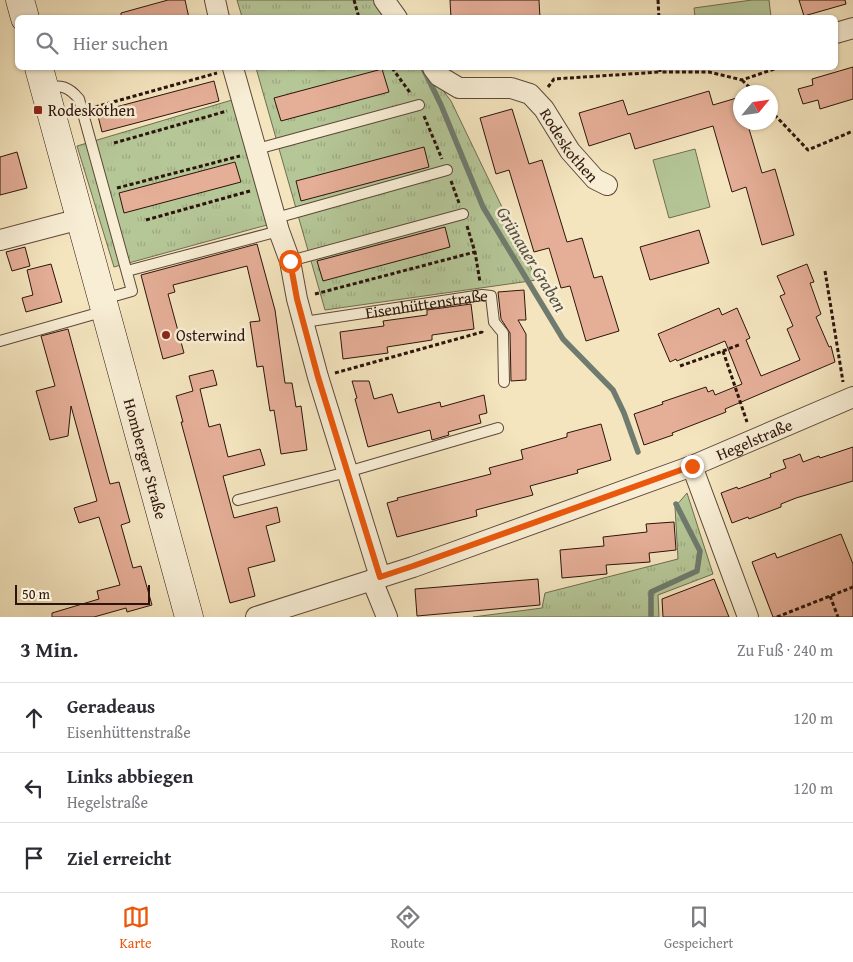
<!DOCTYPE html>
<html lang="de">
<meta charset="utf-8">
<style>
body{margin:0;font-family:"Gentium Book Plus",serif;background:#f2f2f3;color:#2b2b33}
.compass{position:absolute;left:733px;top:85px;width:45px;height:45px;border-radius:50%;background:#fff;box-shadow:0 1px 4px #0004;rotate:61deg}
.scale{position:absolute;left:15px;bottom:12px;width:135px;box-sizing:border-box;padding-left:5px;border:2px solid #2c140c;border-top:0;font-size:14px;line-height:18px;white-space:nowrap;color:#2c140c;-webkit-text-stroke:4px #f8eed5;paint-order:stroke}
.stop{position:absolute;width:15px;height:15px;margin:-11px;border:4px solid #ea580c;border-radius:50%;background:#fff}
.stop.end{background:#ea580c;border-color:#fff;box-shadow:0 1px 5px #0008}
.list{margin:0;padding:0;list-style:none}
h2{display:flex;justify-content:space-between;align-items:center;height:65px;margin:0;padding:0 20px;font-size:21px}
h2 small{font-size:16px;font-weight:400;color:#7c7c81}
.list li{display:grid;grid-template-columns:32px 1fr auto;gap:15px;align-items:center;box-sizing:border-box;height:70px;padding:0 20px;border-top:1px solid #e1e1e2}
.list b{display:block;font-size:19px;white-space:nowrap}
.list p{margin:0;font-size:16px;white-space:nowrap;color:#7c7c81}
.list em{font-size:16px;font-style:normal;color:#7c7c81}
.icon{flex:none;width:28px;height:28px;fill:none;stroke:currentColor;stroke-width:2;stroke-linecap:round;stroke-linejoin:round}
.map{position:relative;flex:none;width:853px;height:617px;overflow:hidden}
.search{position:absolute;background:#fff;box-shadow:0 1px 4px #0004;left:15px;right:15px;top:15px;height:55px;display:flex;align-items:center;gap:12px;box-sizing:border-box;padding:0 18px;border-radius:8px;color:#7c7c81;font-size:19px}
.sheet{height:275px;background:#fff}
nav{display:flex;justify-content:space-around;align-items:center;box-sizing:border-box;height:70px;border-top:1px solid #e1e1e2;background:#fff;font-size:14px;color:#7c7c81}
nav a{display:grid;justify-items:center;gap:2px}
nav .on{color:#ea580c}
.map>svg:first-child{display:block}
.grass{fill:url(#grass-tufts);stroke:#706d52}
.park{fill:#b5c697;stroke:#706d52}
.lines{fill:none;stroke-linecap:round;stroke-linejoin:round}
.stream{stroke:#6f7b6e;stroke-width:5.5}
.building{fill:#e5ae97;stroke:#2c140c}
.lane-casing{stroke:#5e4839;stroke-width:12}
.street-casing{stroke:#5e4839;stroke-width:22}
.secondary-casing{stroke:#2c140c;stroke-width:29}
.path{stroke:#2c140c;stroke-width:3;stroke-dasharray:4 2.5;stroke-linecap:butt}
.lane{stroke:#f8eed5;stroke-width:10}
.street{stroke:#f8eed5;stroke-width:20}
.secondary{stroke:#f8eed5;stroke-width:28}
.route{stroke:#ea580c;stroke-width:6}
.poi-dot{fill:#8f2418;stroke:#f8eed5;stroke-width:2}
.labels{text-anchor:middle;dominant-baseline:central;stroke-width:5;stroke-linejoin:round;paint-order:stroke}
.poi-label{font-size:16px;fill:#2c140c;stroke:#f8eed5;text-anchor:start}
.street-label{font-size:16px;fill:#2c140c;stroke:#f8eed5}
.water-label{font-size:18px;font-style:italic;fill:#535045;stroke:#f8eed5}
</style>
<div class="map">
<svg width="853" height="617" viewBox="0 0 853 617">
<defs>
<pattern id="grass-tufts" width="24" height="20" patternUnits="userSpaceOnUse" patternTransform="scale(1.25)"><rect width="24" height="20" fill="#b5c697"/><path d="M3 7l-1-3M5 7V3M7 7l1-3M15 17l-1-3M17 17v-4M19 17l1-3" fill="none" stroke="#9ca981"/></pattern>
</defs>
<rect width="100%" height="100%" fill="#f4e5bf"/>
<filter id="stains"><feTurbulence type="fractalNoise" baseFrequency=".004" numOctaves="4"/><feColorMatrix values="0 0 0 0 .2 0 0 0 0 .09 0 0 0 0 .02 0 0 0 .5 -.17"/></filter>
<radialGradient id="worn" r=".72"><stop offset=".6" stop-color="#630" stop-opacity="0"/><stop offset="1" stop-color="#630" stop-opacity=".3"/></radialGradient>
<path class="grass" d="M237,0H375L388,17H242Z
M256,68H426L451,101L537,280L325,310Z
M232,100L267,225L114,267L77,146Z
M687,493L713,574L658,595L659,617H473L542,608L545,593L678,559L675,507Z"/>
<path class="park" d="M752,0H769L771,17H695L694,8Z
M695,149L710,207L669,218L653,160Z"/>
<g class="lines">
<path class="stream" d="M423,68L441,105L483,207L563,339L613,390L624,413L638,452
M651,617V592L697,571L700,551L676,504"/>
</g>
<path class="building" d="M168,0H185L189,18H121V13Z
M450,0H539L540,18H451Z
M799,0H845L846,4L804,16Z
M853,67V99L820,109L818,100L803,104L798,89L813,85L812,79Z
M382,69L389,92L281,121L274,98Z
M214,81L219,101L102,132L97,112Z
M709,91L713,105L740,97V122H747L762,173L775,169L794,235L762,245L746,187L732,192L713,126L635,149L630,133L589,146L579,113L623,100L628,115Z
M512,109L529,164L542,160L567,242L582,238L594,278L602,276L619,331L586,341L570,286L561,288L549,248L534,252L509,170L496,174L480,118Z
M424,147L429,167L301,201L296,181Z
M17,152L27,188L0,195V157Z
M235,162L241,182L124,213L119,193Z
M445,227L450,247L323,281L317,261Z
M699,230L709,263L650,280L640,247Z
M257,244L275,310L285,383H292L296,407L301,406L307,450L281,454L274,410L270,411L263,366L257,367L250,322L260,321L247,266L173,285L175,292L168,294L184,353L163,359L141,275Z
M25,247L30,266L12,271L6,252Z
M51,264L62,302L26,312L22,298L33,295L27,270Z
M807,264L814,282L810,283L821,314L816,317L829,347L831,346L835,362L725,409L726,412L721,414L672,433L673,435L644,445L634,414L663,404L662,402L706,387L708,392L713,390L715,395L742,384L725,341L677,361L676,359L670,362L658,334L719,308L722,315L737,308L750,338L746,340L761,376L800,360L787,329L793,326L780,296L785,294L777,276Z
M524,290L526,320H518L526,334V380L511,381L510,333L501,319L498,292Z
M471,304L474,329L432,335V340L387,347L388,353L343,359L340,332L384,326L383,321L427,315V310Z
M68,329L110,484L119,482L130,522L121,525L133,568L141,566L152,605L127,612L126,608L94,617H52V613L99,599L97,591L120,585L99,517L79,523L74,508L97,501L71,406L68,436L50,440L36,391L55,386L41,336Z
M213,370L217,385L200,389L209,427L220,424L228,457L260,449L265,465L223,476L234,518L277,507L280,522L266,526L275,561L248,568L255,596L230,603L181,422H183L176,396L193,391L189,376Z
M352,381H369L374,399L392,394L398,413L440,402L441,407L484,395L487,413L479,415L481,423L448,432L449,435L432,440L430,430L368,447L355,399L357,398Z
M601,424L611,460L577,470L578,473L530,486L533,495L476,510L477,516L397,537L387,503L398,500L397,498L491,474L489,468L523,459L521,450L567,437V433Z
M853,447V481L796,498L781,504V507L749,519L748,517L732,523L721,493L737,487L738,489L771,477L770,474L786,468L783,460L793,457L800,454L803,462L819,456L820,458Z
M674,522L676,550L649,553L650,562L606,565L607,574L562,578L560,550L604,546L603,537L647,532L646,524Z
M841,534L853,564V617H773L752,562L775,553L777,558Z
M538,579L540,605L417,616L415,589Z
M714,579L729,617H663L662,599Z"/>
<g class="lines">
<defs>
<g id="lane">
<path d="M45,88C61,84 69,87 79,99L132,291L104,299"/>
<path d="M257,149L419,105"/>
<path d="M276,218L447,170"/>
<path d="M290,261L463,214"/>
<path d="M127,271L279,231"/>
<path id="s1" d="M304,322L482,295L491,296L494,322L503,333L504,382"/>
<path d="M0,341L105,311"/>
<path d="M238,500L347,472L498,428"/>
</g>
<g id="street">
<path d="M215,0L219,18"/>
<path d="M384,0L397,18"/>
<path d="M836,33L853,28"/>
<path d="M233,68L279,231L290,261L297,299L318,377L380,577"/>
<path id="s2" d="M433,68L439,76L459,88H511L530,94L544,109L570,151L595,179L607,185"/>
<path d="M0,240L80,219"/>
<path d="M692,466L748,617"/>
<path d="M372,580L387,617"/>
<path id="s3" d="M256,617L413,567L692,466L853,397"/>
</g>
<g id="secondary">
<path d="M20,0L25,18"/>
<path id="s4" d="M39,68L189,617"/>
</g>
</defs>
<use href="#lane" class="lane-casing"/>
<use href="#street" class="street-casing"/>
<use href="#secondary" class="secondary-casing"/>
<path class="path" d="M354,0L359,18
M658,0L659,18
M392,68L411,94
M660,68V72H709L742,80L777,68
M742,80L754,92
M548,87L554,79L660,72
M95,107L217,73
M770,110L808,150L853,131
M424,116L442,159
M114,143L227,111
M451,181L459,203
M117,188L240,156
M146,220L250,191
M467,226L475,252L480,282
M825,271L843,382
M315,294L475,252
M723,351L741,344
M680,366L723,351L747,422
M335,373L482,332V329
M830,596L838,617
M777,617L853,587"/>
<use href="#lane" class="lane"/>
<use href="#street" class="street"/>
<use href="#secondary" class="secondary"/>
</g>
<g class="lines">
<path class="route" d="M290,261L297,299L318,377L380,577L413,566L692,466"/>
</g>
<g class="poi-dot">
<rect x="33" y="105" width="10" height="10" rx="2.5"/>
<circle cx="166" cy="335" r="5"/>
</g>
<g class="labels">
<g class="poi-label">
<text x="48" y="110">Rodeskothen</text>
<text x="176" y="335">Osterwind</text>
</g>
<g class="street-label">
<text stroke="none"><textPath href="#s2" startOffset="170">Rodeskothen</textPath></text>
<text stroke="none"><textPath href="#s1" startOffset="124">Eisenhüttenstraße</textPath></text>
<text stroke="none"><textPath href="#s3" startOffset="529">Hegelstraße</textPath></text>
<text stroke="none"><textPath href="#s4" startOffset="405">Homberger Straße</textPath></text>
</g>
<g class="water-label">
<text transform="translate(532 259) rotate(59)">Grünauer Graben</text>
</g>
</g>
<rect width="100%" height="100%" filter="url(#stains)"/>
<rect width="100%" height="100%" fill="url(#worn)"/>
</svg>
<svg class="compass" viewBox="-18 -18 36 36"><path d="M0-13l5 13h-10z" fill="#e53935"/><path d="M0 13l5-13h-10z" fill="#7c7c81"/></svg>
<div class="scale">50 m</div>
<div class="stop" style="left:290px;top:261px"></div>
<div class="stop end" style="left:692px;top:466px"></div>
<div class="search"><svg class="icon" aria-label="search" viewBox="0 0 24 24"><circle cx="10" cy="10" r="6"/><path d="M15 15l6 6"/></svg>Hier suchen</div>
</div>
<section class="sheet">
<h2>3 Min.<small>Zu Fuß · 240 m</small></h2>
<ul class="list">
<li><svg class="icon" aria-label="ahead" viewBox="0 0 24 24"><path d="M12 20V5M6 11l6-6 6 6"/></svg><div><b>Geradeaus</b><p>Eisenhüttenstraße</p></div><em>120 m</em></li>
<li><svg class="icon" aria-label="left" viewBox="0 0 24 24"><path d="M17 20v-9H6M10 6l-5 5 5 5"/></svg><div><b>Links abbiegen</b><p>Hegelstraße</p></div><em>120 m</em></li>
<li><svg class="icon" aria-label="arrive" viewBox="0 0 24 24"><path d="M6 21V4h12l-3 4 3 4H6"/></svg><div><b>Ziel erreicht</b></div></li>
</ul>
</section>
<nav>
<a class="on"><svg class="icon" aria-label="map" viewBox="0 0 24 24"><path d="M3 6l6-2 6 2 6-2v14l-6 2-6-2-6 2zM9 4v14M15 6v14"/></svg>Karte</a>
<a><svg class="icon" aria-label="directions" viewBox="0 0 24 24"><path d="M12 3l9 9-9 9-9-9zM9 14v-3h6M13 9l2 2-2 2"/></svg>Route</a>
<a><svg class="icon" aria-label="saved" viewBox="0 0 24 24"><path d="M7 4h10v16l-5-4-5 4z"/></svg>Gespeichert</a>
</nav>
